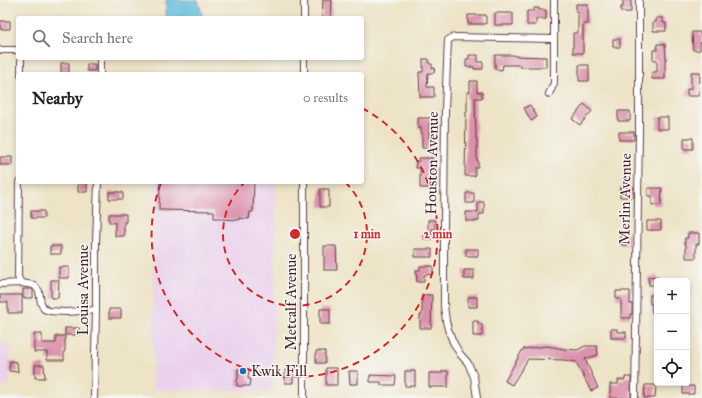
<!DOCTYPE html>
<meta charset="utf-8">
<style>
body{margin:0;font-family:"IM FELL Great Primer",serif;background:#f2f2f2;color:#222}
.controls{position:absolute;right:12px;bottom:12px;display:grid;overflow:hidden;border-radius:4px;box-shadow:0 2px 6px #0003}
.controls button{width:36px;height:36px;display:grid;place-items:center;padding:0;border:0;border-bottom:1px solid #e0e0e0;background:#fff;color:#222;font:20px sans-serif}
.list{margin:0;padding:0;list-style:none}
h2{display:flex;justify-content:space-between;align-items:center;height:52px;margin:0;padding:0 16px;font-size:17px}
h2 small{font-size:13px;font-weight:400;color:#767676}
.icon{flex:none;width:22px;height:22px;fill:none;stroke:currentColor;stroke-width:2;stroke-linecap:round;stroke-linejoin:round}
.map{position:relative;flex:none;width:702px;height:398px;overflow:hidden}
.search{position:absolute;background:#fff;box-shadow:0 2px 6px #0003;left:16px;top:16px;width:348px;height:44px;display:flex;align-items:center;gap:10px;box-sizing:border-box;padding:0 14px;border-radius:4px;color:#767676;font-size:15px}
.panel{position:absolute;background:#fff;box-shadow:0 2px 6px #0003;left:16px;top:72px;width:348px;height:112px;border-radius:4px}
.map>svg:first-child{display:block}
.built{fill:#ead1ec}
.water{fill:#5cbbdb;stroke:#536d83}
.building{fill:#da8faa}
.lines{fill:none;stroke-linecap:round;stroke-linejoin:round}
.minor-casing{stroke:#623c42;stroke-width:8}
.minor{stroke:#fff;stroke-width:6}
.ring{fill:none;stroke:#d62828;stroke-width:2;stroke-dasharray:7 5}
.poi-dot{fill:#1f6fb2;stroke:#f6f6f2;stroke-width:1.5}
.labels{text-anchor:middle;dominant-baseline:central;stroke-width:3;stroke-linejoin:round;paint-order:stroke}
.street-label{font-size:15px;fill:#4a1f2b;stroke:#f6f6f2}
.poi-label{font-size:15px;fill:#4a1f2b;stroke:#f6f6f2;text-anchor:start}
.centre{fill:#d62828;stroke:#f6f6f2;stroke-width:2}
.ring-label{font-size:12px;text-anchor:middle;font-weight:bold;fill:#d62828;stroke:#f6f6f2;stroke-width:3;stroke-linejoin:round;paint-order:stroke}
</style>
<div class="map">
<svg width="702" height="398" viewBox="0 0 702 398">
<rect width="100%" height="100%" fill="#f6f6f2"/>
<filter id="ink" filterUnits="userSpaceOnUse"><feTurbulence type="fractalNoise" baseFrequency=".025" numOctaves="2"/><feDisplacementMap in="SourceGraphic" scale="8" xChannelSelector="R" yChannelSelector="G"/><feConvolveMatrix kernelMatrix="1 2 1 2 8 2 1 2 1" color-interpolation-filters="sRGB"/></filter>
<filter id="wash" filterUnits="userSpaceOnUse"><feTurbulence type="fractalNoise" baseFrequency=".012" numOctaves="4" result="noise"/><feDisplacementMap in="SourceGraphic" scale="16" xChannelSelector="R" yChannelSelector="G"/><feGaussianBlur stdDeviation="0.9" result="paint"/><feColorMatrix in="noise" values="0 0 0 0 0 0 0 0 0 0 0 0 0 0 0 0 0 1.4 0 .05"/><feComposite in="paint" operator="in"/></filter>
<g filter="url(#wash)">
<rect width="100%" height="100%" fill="#ede3c6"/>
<path class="built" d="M154,182H276L273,391L153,390Z
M0,343L10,344V386L0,385Z"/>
<path class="water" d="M166,0H198L203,18H166Z"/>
<g id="blocks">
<path class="building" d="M323,0H332L331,18H322Z
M623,0H631V12H621V7H623Z
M576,4H588V24H583V53H573V33H578V12H576Z
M534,8H539V10H546V19H536V25H527V11H534Z
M495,13H513V25H495Z
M468,15H486V24H468Z
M656,18H663V23H666V31H653V22H656Z
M0,21H10V29H0Z
M692,32H700V35H702V42H700V50H693Z
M613,39H620V47H613Z
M657,44H665L666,60H665V79H652V72H657V60H653V50H657Z
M469,55H478V62H483V69H474V67H466V59H469Z
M495,55H514V56L546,57V67H520V65H503L502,70L495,69Z
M423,59H429V64H432V68H435L434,73H428L427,87H434V97H420L419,72H423Z
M61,63H69V74H61Z
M87,64H95V71H87Z
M579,65H589V81H579Z
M691,72H700L699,96H687V89H691Z
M470,81H477V92H482V98H475L476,139H477V160H478V167H475V176H465L466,112H467V92H470Z
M584,104L592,111L580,125L572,119Z
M530,105L537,117L531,121L524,108Z
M618,111H630V121H618Z
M657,117H668V129H657Z
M418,118H431V123H429V138H431V148H422V132H421V128H418Z
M619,132H634V140H619Z
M684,138H693V149H684Z
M0,157H12V165H0Z
M419,158H432L431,188H420V168H416V161H419Z
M78,182H87V192H78Z
M160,182H254L253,212H250L249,219L239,218V220L222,219V218H214V211L159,210Z
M620,188H634V197H620Z
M648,188H662L661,205H652V196H648Z
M320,189H329V207H320Z
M109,192H123V199H109Z
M466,193H474V203H466Z
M478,202H484V214H479V221H466V212H478Z
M31,211H44V218H31Z
M109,214H126V222H124V236H115V222H109Z
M428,220H435V229H432V239H424V232H428Z
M647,221H661V230H647Z
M621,233H629V245H621Z
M688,233H699V244H696V258H686V244H685V238H688Z
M50,246H61V254H50Z
M324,246H336L337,270H324Z
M415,249H432V257H415Z
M466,249H478V256H466Z
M420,266H433V274L424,275V282H417L416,270H420Z
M59,267H69V278H59Z
M464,270H474V279H464Z
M658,276V281H657V285H649L648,277Z
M51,280H59L58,298H51Z
M23,289H32L33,290V298H23Z
M616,291H630V304H632V314H630V318H621V299H616Z
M0,295H22V313H8V302H0Z
M422,295H432L431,328H420V315H422Z
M650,295H657V313H652V304H650Z
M468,297H477V307H468Z
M109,309H121V318H109Z
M320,309H330V324H320Z
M473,321H478V324H482V336H473Z
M65,328H79V335H65Z
M611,329H617V332H626V338H611Z
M34,334H42V343H56V336H65V351H64V360H47V352H34Z
M547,346L564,349L577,350L585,346H597L598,355L585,359L598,388L591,391L576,362L564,360L528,359L512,385L505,381L523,349Z
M316,351H325V363H316Z
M10,361L17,362L18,372L9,371Z
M35,365H44L45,378H35Z
M326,368H337V385H326Z
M238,369H249L248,379H251L250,386H237V379H238Z
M285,370H293V383H285Z
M349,371H358V384H350Z
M405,371H415V386H405Z
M442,371H448V387H429V373H442Z
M370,375L396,376L395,385H381V382H370Z
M625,377H631V398H610V384H618V380H625Z
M645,385H656L655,398H644Z
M683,386H694V394H683Z"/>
</g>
</g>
<g filter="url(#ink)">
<use href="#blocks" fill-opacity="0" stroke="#623c42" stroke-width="1"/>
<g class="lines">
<defs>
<path id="minor" d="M304,18V0
M0,50H18
M21,74V58
M100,74V58
M304,74V58
M549,94L554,83V0
M19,182L18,277L21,283
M304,182V398
M0,284L21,283L34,285L39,291L41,303L44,309L49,311L66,312L96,310
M94,398L96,310V242L98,182
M477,398L474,377L468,363L460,354L453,342L448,329L446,321L444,306V226L445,110L448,40L454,37L554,39
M635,398L639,133V0"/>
</defs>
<use href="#minor" class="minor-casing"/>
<use href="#minor" class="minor"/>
</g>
</g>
<g class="ring">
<path d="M345 182A72 72 0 1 1 245 182"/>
<path d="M362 108A143 143 0 1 1 161 183"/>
</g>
<circle class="poi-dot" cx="243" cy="371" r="4"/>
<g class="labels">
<g class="street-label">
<text transform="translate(432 163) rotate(-89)">Houston Avenue</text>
<text transform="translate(625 199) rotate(-89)">Merlin Avenue</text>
<text transform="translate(83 290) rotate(-90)">Louisa Avenue</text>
<text transform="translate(291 302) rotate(-90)">Metcalf Avenue</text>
</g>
<g class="poi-label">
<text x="251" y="371">Kwik Fill</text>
</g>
</g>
<circle cx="295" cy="234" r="6" class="centre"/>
<g class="ring-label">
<text x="367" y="238">1 min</text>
<text x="438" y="238">2 min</text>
</g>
</svg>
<div class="controls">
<button>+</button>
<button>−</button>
<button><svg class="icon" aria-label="locate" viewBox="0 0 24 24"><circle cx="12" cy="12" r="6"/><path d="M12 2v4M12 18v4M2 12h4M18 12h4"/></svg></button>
</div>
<div class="search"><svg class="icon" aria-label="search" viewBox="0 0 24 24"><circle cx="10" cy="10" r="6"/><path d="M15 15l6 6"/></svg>Search here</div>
<section class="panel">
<h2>Nearby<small>0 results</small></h2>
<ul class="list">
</ul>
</section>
</div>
